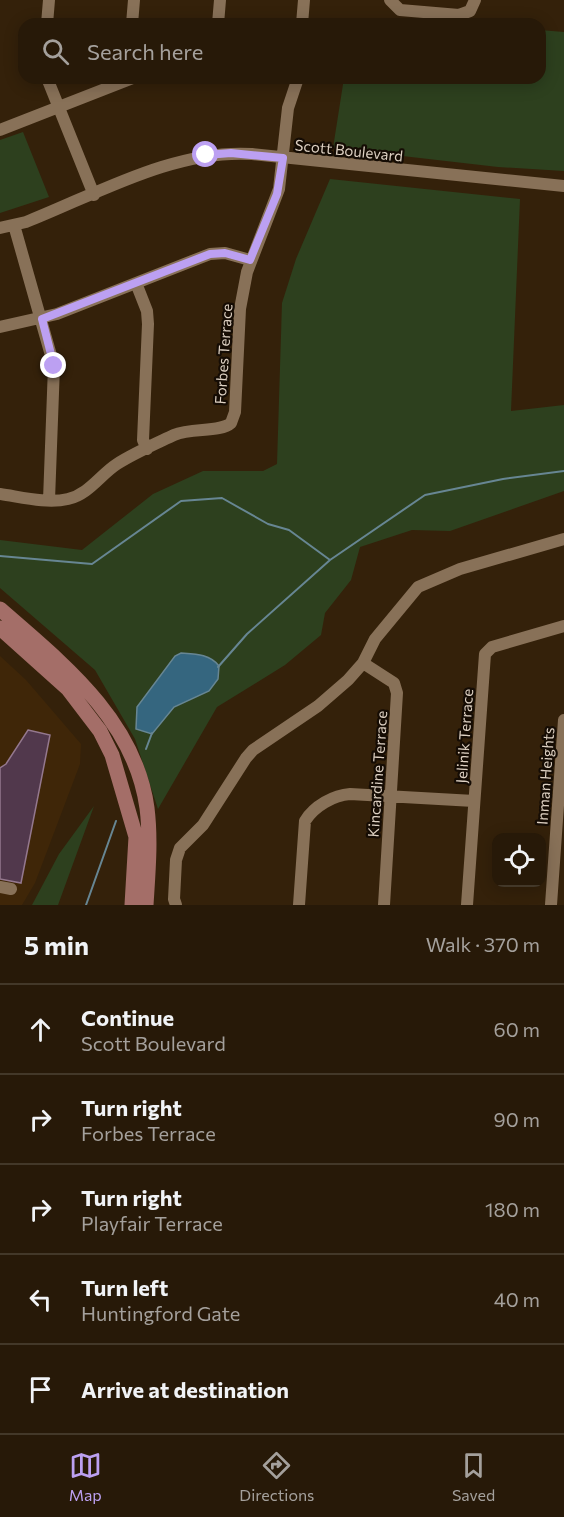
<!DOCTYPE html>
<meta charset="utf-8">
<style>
body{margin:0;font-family:Commissioner,sans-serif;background:#2f2212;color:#f1f3f6}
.controls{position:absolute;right:18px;bottom:18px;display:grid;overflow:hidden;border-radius:12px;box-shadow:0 3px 15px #0003}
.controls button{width:54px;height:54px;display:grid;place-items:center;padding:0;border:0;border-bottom:2px solid #433829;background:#271908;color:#f1f3f6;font:30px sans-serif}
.stop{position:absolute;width:18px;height:18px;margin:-14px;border:4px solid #bca0f2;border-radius:50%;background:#fff}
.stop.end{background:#bca0f2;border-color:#fff;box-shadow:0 2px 6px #0008}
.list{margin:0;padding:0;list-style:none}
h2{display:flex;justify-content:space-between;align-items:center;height:78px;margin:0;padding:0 24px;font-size:26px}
h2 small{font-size:20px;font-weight:400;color:#a4a09c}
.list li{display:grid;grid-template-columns:39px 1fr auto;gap:18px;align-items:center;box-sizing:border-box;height:90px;padding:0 24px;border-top:2px solid #433829}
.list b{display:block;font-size:22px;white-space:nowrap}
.list p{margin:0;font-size:20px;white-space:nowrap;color:#a4a09c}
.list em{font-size:20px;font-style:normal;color:#a4a09c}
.icon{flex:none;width:33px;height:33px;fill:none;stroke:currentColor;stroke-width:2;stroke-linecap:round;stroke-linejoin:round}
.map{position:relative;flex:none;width:564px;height:905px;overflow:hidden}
.search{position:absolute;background:#271908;box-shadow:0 3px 15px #0003;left:18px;right:18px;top:18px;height:66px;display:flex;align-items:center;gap:15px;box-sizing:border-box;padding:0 21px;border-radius:18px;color:#a4a09c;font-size:22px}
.sheet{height:528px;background:#271908}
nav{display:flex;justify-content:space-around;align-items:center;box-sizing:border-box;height:84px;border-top:2px solid #433829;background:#271908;font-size:16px;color:#a4a09c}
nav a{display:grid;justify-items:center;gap:3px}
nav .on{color:#bca0f2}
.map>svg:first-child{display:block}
.built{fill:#3f2608}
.green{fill:#2d401e}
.water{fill:#35667f;stroke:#678693;stroke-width:1.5}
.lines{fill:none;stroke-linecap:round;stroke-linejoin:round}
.stream{stroke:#678693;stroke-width:2}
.building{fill:#51384c;stroke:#94788e;stroke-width:1.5}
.minor{stroke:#887158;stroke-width:12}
.major{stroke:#a46e68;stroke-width:15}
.route{stroke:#bca0f2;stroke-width:8}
.labels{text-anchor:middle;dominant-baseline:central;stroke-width:4.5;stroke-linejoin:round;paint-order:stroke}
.street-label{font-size:15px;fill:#ddd0c2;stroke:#150c04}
</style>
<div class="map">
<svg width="564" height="905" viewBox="0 0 564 905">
<rect width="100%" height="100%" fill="#34210a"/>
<path class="built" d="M0,656L26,680L81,744L80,764L35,883L22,905H0Z"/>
<path class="green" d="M359,19L458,24H353Z
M540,30L564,32V171L498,167L333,148L344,78H540Z
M23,132L49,197L0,213V140Z
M330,179L520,199L511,411L564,405V491L450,531L412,530L360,547L351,580L325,613L321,635L285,665L217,707L158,809L135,739L95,670L0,588V540L82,550L153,494L203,471H263L277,464L282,303L296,259Z
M94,806L58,905H32L59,854Z"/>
<path class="water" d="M181,653C195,654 210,654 219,666L218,679L209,691L174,707L152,734L136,729L137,707L175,656Z"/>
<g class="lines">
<path class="stream" d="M0,556L92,564L181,501L222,498L268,524L289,530L330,560
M218,667L247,634L330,560L425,495L503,479L564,471
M146,749L152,733
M86,905L116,821"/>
</g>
<path class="building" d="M28,730L50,735L21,883L0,879V768L6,764Z"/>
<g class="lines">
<path class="minor" d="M390,0L400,10L459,15L470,11L475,0
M47,24L49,0
M132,24L134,0
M218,24L220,0
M302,24L304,0
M47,78L94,195
M0,130L133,78
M14,225L54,366L49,500
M0,228L26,222C97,194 174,149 252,154L564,186
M136,283L147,311L148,324L143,440L147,449
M0,327L57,314L210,254L225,253L250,260
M0,494C21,497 47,504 68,499C89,494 100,475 117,464C134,453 155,444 174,435C191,427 220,433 231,423L235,412L240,309L247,272L279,189L288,108L298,78
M363,663L394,683L397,693L384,905
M0,887L11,889
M176,905L174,899L176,860L180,848L203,825L246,758L253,750L318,706L348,680L363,663L375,639L418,587L460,569L564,539
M299,905L305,821C314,806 334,795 350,794L474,801
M467,905L485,654L492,647L564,626
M551,905L564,720"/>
<path class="major" d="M0,609C62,663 135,720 147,808C151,840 148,873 146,905
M0,628L68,689L100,731L112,755L136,837L132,905"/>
</g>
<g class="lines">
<path class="route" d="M54,366L42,319L210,254L225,253L250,260L277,194L283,158L231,153L206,155"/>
</g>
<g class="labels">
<g class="street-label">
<text transform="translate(349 150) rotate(6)">Scott Boulevard</text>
<text transform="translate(223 354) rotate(-86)">Forbes Terrace</text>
<text transform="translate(464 736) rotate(-86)">Jelinik Terrace</text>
<text transform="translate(377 774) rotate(-86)">Kincardine Terrace</text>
<text transform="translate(545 776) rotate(-86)">Inman Heights</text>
</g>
</g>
</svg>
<div class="controls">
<button><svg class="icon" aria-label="locate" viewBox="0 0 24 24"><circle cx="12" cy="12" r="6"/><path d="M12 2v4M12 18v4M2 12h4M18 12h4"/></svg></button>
</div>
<div class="stop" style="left:206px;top:155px"></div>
<div class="stop end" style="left:54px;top:366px"></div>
<div class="search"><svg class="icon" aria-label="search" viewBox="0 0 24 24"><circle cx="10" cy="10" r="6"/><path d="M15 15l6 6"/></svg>Search here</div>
</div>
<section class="sheet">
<h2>5 min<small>Walk · 370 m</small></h2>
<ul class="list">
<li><svg class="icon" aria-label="ahead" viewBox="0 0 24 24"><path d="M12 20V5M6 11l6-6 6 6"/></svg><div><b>Continue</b><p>Scott Boulevard</p></div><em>60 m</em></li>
<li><svg class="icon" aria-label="right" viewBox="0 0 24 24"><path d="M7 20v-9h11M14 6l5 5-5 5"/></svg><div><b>Turn right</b><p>Forbes Terrace</p></div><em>90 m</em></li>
<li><svg class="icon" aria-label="right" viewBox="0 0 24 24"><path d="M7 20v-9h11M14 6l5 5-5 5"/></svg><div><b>Turn right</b><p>Playfair Terrace</p></div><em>180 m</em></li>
<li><svg class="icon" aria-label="left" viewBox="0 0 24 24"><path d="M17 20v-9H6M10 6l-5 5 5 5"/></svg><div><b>Turn left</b><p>Huntingford Gate</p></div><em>40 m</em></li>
<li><svg class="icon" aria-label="arrive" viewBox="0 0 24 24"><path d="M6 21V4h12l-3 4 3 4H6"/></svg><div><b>Arrive at destination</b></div></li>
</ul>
</section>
<nav>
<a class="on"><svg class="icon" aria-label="map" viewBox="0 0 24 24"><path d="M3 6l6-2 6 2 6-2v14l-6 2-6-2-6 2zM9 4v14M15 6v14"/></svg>Map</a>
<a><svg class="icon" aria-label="directions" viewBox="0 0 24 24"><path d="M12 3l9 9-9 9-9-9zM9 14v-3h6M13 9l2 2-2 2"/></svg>Directions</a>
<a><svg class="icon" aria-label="saved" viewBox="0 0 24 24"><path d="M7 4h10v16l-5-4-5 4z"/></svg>Saved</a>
</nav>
